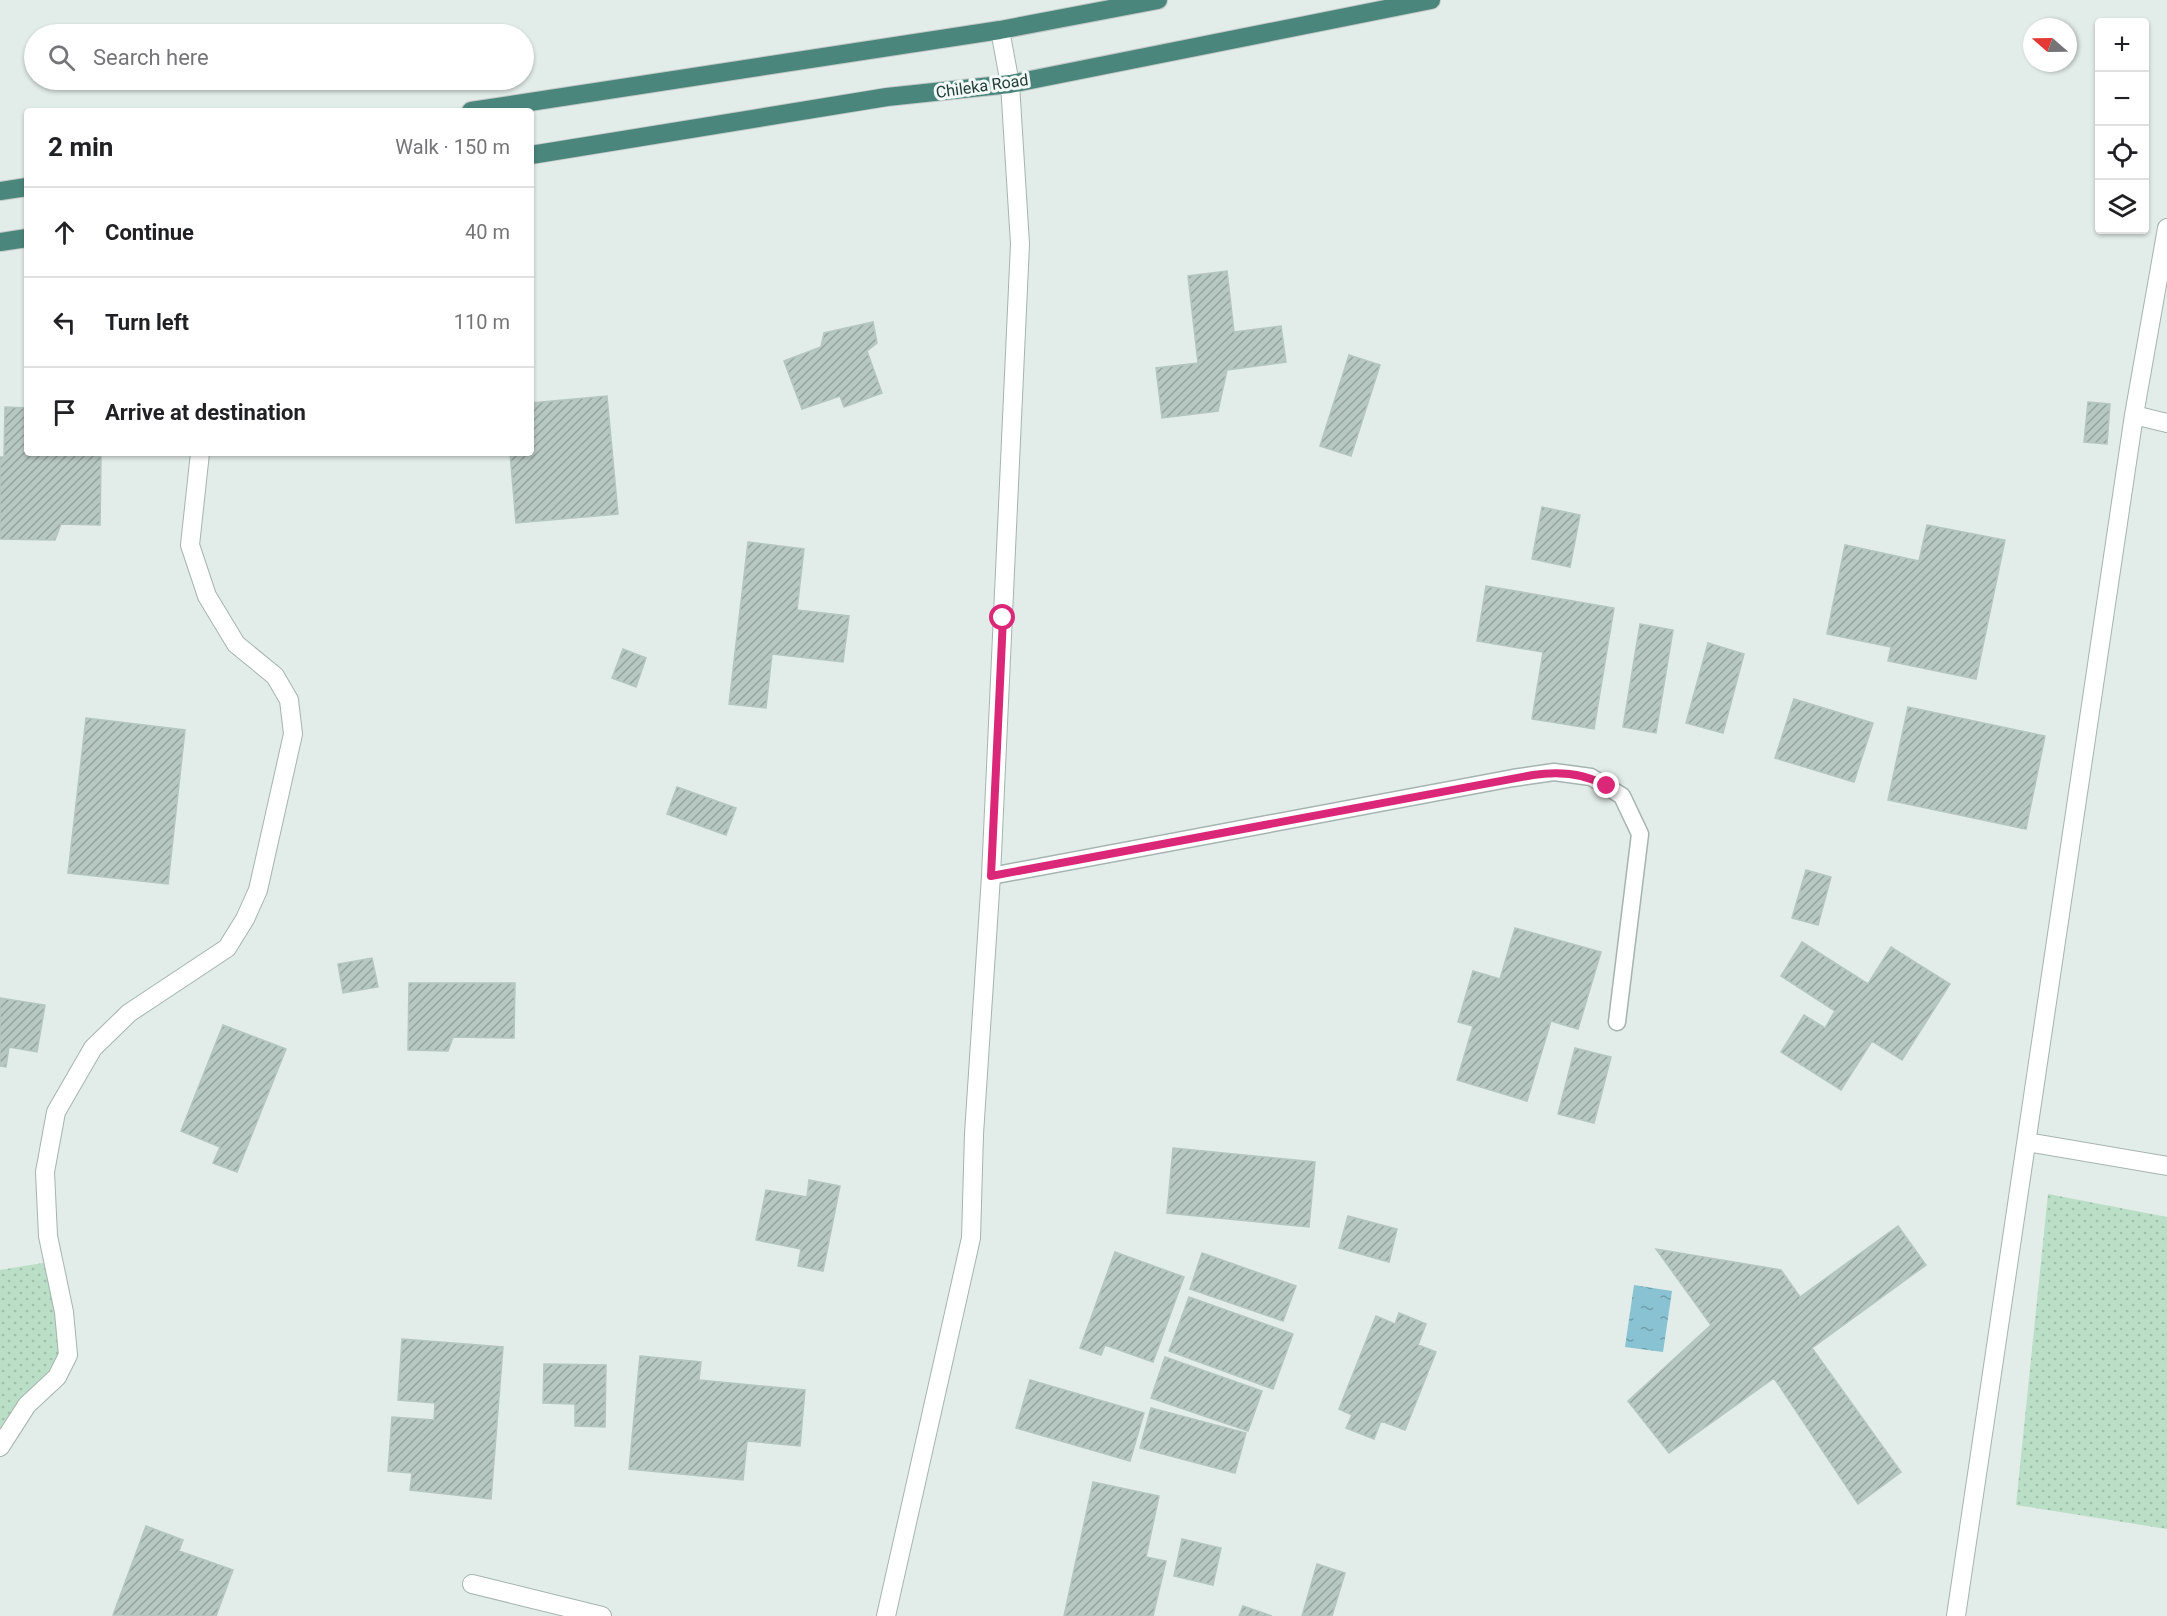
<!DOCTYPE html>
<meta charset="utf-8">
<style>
body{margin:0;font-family:Roboto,sans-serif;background:#f2f2f2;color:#202124}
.controls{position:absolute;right:18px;top:18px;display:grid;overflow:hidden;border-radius:6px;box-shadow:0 2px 4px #0004}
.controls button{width:54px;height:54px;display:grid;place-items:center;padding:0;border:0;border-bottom:2px solid #e0e0e0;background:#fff;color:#202124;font:30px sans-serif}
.compass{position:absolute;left:2023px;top:18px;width:54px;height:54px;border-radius:50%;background:#fff;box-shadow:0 2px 4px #0004;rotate:290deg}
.stop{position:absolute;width:18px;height:18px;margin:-14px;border:4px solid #db2777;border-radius:50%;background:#fff}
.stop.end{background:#db2777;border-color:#fff;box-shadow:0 2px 6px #0008}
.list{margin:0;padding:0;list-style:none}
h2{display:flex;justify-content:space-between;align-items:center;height:78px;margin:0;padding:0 24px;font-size:26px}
h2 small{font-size:20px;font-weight:400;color:#757577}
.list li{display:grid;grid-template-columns:39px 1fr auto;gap:18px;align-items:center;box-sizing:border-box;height:90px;padding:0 24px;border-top:2px solid #e0e0e0}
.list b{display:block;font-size:22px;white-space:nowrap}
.list em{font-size:20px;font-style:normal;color:#757577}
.icon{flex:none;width:33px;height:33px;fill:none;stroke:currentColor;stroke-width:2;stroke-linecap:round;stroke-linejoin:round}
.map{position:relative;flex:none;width:2167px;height:1616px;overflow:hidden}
.search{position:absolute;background:#fff;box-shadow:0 2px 4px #0004;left:24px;top:24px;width:510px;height:66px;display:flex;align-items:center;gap:15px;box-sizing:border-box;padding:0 21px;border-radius:33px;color:#757577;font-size:22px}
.panel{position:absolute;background:#fff;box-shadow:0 2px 4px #0004;left:24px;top:108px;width:510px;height:348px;border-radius:6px}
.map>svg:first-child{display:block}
.grass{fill:url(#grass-dots)}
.water{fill:url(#water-ripples)}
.building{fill:url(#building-hatch);stroke:#b4c6c0;stroke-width:1.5}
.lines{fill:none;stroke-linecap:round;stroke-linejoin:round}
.service-casing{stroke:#a5b4b0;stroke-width:19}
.minor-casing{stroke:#a5b4b0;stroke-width:20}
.trunk-casing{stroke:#c1c9c7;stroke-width:20}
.service{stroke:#fff;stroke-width:16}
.minor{stroke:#fff;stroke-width:18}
.trunk{stroke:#4a867c;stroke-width:18}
.route{stroke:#db2777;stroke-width:8}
.labels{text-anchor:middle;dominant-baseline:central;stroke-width:6;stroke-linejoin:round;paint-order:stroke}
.street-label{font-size:16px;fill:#223d38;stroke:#f2f9f6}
</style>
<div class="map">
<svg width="2167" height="1616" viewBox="0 0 2167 1616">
<defs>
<pattern id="grass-dots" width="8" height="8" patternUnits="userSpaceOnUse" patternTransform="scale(1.5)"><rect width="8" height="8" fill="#badec6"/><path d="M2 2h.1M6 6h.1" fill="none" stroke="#a0bfab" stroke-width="1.8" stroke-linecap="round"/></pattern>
<pattern id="water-ripples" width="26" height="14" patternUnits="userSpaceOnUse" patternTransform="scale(1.5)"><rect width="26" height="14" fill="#89c2d2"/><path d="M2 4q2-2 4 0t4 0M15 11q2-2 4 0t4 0" fill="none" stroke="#709fab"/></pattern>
<pattern id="building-hatch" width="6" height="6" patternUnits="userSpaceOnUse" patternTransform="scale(1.5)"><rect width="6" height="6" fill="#b7c7c1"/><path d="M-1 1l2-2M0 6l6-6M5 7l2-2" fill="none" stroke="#94a39e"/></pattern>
</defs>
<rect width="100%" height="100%" fill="#e2ece8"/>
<path class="grass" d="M2048,1194L2167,1217V1529L2016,1505Z
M49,1262L62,1360L0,1432V1270Z"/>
<path class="water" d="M1634,1285L1672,1291L1663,1352L1625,1347Z"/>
<path class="building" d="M1227,271L1234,332L1281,326L1286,362L1227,370L1218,411L1162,418L1156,368L1198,363L1188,276Z
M873,322L877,343L867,351L882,393L844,407L840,396L802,409L784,361L821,347L824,333Z
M1349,355L1380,365L1351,456L1320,446Z
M607,396L618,514L516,523L510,453H531V403Z
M2088,402L2110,404L2107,444L2084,442Z
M5,407L27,408V453L101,455L100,525L61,524L55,540L0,539V457H4Z
M1542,507L1580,515L1570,567L1532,559Z
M1927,525L2005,540L1976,679L1888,661L1891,647L1827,634L1845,545L1919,561Z
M748,542L804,549L797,610L849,616L843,662L772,654L766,708L729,704Z
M1486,586L1614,608L1594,729L1532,719L1543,652L1477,641Z
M1640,624L1673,630L1656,733L1623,727Z
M1708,643L1744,654L1723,733L1686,723Z
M623,649L646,658L636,687L612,678Z
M1794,699L1873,723L1854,782L1775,758Z
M1908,707L2045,736L2026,829L1888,800Z
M86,718L185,730L168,884L68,873Z
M677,787L736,808L726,835L667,814Z
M1806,870L1831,877L1818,925L1792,918Z
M1515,928L1601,952L1578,1029L1551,1021L1527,1101L1457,1080L1473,1026L1458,1022L1473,971L1500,979Z
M1802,942L1868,984L1891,947L1950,984L1902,1060L1872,1041L1841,1090L1781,1052L1804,1015L1825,1028L1835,1011L1781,976Z
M372,958L378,987L343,993L338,964Z
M409,983H515L514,1038L453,1037L448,1051L408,1050Z
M0,998L45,1005L37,1052L9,1047L6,1067L0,1066Z
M223,1025L286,1049L237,1172L213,1163L220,1147L181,1131Z
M1575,1048L1611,1057L1594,1123L1558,1114Z
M1173,1148L1315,1162L1309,1227L1167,1213Z
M809,1180L840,1186L823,1271L798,1266L801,1249L756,1240L766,1190L807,1197Z
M1348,1216L1397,1229L1389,1262L1339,1248Z
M1898,1226L1926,1265L1812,1348L1901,1472L1858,1504L1774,1378L1669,1453L1628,1401L1711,1325L1656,1249L1781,1270L1800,1297Z
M1115,1252L1184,1277L1153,1362L1105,1345L1101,1355L1080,1348Z
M1202,1253L1296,1286L1283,1321L1190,1289Z
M1189,1297L1293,1334L1273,1389L1169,1351Z
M1399,1313L1426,1324L1418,1345L1436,1352L1405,1430L1381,1421L1374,1439L1346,1428L1352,1415L1339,1409L1376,1316L1395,1324Z
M402,1339L503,1347L491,1499L410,1490L412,1473L388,1471L392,1417L434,1420L435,1403L398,1400Z
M640,1356L701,1362L699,1380L805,1390L800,1446L747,1441L743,1480L629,1469Z
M1165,1357L1262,1391L1248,1431L1151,1398Z
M544,1364L606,1365L605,1427L575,1426V1404L543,1403Z
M1030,1380L1144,1413L1130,1461L1016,1428Z
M1151,1408L1246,1433L1235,1473L1140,1448Z
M1093,1482L1159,1496L1146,1557L1166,1561L1153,1616H1064Z
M146,1526L183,1540L179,1551L233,1570L216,1616L113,1615Z
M1182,1539L1221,1548L1213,1585L1174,1576Z
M1317,1564L1345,1573L1332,1616H1302Z
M1243,1606L1272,1616H1239Z"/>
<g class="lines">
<defs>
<path id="service" d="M991,876L1513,778L1554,772L1591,777L1622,796L1640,834L1617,1022"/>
<path id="minor" d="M2134,415L2167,423
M2027,1142L2167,1166
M0,1447L27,1405L57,1377L68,1355L64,1312L48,1236L45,1172L56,1112L93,1048L129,1013L227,948L245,919L258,890L293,734L289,700L275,676L236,644L207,596L190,545L200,453
M472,1584L602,1616
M886,1616L971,1238L974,1134L991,876L1020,244L1010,84L1000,30
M1956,1616L2134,415L2167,228"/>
<path id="trunk" d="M471,111L1000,30L1158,0
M531,155L887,97L1010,84L1431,0
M0,191L27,187
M0,242L27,238"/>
</defs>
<use href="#service" class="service-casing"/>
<use href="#minor" class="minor-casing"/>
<use href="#trunk" class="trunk-casing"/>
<use href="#service" class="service"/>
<use href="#minor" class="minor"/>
<use href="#trunk" class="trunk"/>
</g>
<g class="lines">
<path class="route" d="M1003,618L991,876L1533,775C1559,771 1584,773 1607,786"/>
</g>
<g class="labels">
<g class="street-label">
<text transform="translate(982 86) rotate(-8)">Chileka Road</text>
</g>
</g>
</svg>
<div class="controls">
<button>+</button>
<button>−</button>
<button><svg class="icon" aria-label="locate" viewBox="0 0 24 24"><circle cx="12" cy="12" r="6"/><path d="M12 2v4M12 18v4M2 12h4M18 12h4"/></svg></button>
<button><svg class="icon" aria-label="layers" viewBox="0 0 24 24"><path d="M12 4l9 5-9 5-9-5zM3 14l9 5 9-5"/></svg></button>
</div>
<svg class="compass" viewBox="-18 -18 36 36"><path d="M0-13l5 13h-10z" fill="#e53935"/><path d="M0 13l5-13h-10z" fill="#757577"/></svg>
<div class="stop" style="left:1003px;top:618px"></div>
<div class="stop end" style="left:1607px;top:786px"></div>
<div class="search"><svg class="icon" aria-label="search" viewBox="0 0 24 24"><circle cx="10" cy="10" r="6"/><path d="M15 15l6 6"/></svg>Search here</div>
<section class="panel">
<h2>2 min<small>Walk · 150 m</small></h2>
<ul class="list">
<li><svg class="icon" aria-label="ahead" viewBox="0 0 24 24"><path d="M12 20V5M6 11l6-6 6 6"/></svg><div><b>Continue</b></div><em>40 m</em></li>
<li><svg class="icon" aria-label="left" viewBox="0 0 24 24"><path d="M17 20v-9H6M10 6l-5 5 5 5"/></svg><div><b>Turn left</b></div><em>110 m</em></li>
<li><svg class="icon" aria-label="arrive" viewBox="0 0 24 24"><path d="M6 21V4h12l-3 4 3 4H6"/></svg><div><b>Arrive at destination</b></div></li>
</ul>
</section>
</div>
